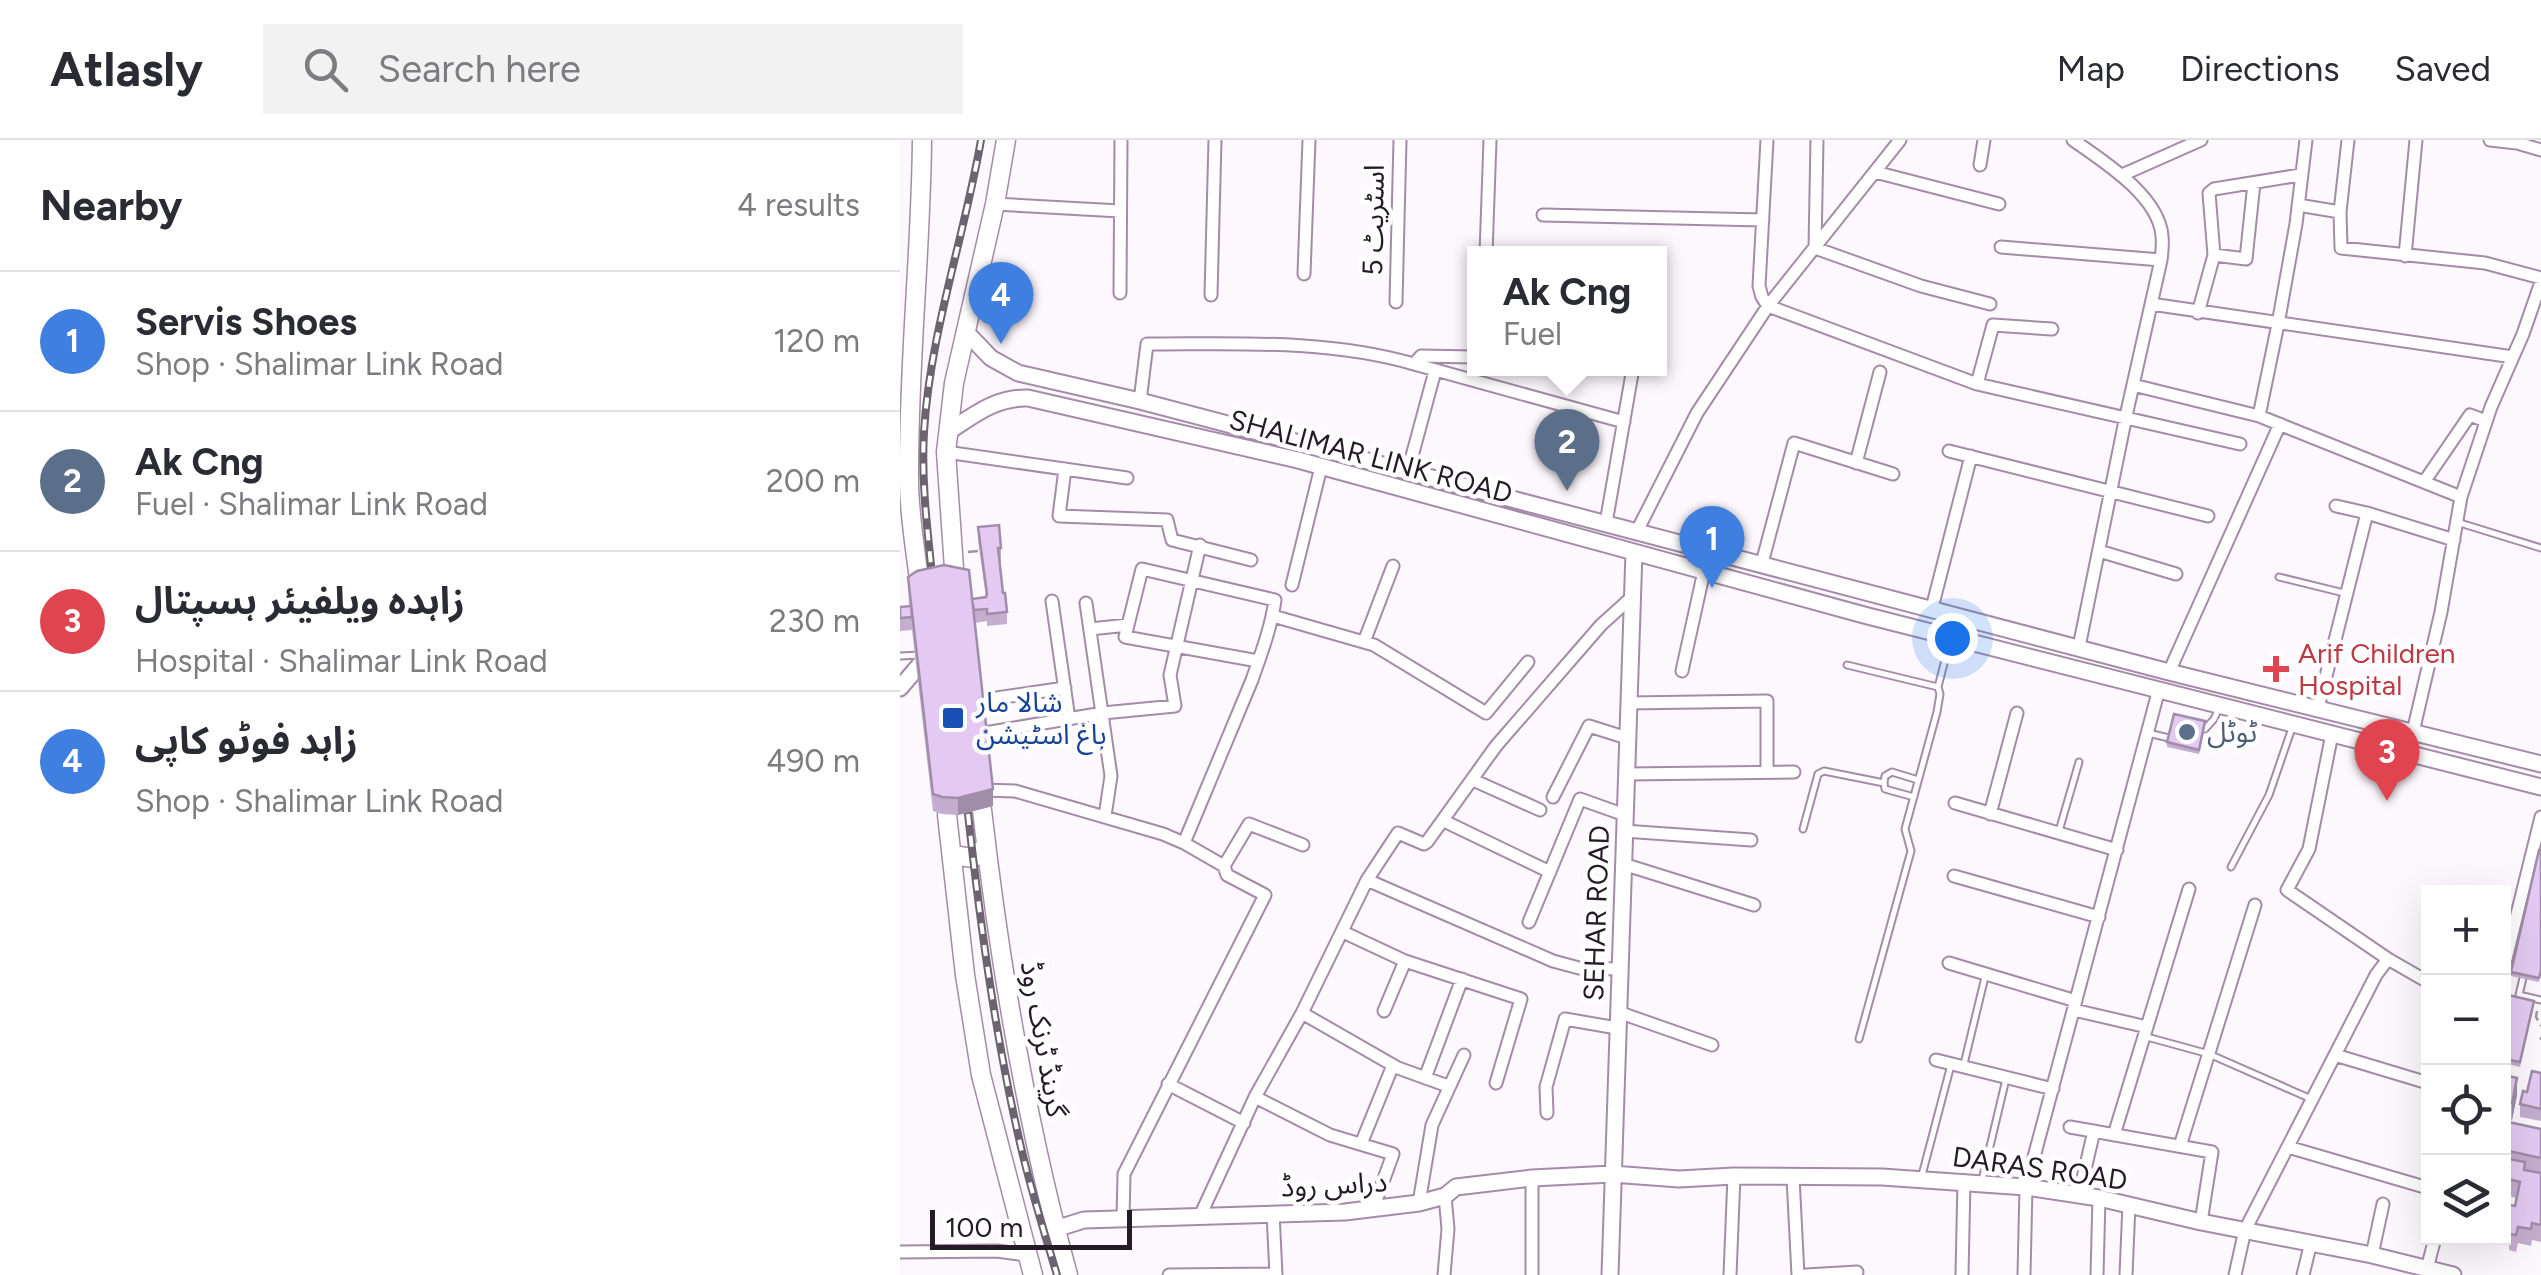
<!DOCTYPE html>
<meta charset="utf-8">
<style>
body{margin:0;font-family:Figtree,"Noto Sans Arabic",sans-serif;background:#f2f2f3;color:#2b2b33}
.controls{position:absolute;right:30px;bottom:30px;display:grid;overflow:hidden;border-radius:0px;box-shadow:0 10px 40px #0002}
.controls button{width:90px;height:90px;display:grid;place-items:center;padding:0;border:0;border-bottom:2px solid #e1e1e2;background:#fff;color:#2b2b33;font:50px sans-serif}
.scale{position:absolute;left:30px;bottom:25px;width:202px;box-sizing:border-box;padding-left:10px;border:5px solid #241b26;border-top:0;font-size:28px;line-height:35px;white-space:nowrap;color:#241b26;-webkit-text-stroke:8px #fff;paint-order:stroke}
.you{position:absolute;left:1052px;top:498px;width:35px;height:35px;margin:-25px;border:8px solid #fff;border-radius:50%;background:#1a73e8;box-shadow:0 0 0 15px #1a73e833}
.badge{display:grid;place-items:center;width:65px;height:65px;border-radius:50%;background:#b2203e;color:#fff;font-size:32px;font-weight:700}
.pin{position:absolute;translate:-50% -82px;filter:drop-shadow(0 2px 5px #0008)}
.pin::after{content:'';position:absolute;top:52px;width:35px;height:30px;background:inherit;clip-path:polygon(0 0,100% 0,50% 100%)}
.popup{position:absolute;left:567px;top:106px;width:200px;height:130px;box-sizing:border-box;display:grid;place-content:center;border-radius:0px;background:#fff;filter:drop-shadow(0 2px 8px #0005);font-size:32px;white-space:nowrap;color:#7c7c81}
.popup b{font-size:38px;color:#2b2b33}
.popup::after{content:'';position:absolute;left:50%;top:100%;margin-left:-20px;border:20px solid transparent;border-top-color:#fff}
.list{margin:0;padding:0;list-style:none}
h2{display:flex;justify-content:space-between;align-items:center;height:130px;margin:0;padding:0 40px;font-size:42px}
h2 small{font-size:32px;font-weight:400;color:#7c7c81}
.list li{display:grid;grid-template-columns:65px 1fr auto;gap:30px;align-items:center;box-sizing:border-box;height:140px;padding:0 40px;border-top:2px solid #e1e1e2}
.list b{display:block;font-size:38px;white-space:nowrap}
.list p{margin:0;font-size:32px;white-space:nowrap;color:#7c7c81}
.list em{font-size:32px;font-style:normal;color:#7c7c81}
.icon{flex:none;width:55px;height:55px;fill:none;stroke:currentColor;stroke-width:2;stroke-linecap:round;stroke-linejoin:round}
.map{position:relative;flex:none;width:1641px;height:1135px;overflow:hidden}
header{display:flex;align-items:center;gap:60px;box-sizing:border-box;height:140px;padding:0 50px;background:#fff;border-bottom:2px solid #e1e1e2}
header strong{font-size:48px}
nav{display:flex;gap:55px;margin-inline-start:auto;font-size:35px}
.search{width:700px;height:90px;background:#f2f2f3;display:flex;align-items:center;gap:25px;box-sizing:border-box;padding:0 35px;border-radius:0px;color:#7c7c81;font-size:38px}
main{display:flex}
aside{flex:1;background:#fff}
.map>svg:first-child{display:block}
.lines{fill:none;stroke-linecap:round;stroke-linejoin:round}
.lane-casing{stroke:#a48ca8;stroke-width:9}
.street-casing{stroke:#a48ca8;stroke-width:15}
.secondary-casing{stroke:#a48ca8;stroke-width:19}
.primary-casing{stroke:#a48ca8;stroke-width:21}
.path{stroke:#9c959d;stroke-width:2.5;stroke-dasharray:10 5;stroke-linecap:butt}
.lane{stroke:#fff;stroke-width:5}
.street{stroke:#fff;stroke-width:11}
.secondary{stroke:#fff;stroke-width:15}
.primary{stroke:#fff;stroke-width:18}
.rail-casing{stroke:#6b636d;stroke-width:8}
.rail{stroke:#fff;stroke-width:4;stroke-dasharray:11;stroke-linecap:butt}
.wall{fill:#c4aed0}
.shaded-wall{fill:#a08da9}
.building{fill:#e4caf2;stroke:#a08da9;stroke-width:2.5}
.health-dot{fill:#e0444e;stroke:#fff;stroke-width:4}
.transit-dot{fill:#1a4fb4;stroke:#fff;stroke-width:4}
.service-dot{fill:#5c6f8a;stroke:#fff;stroke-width:4}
.labels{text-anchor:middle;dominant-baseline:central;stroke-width:9;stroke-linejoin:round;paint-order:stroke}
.street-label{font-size:28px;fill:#241b26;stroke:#fff}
.health-label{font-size:28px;fill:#be3a42;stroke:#fff;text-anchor:start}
.transit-label{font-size:28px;fill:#164399;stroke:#fff;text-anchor:start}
.service-label{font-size:28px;fill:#4e5e75;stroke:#fff;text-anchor:start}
</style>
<header>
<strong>Atlasly</strong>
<div class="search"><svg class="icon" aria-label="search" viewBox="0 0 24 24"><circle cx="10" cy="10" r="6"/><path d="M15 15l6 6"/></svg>Search here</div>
<nav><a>Map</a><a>Directions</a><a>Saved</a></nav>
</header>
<main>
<aside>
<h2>Nearby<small>4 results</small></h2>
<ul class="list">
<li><span class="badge" style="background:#3f7fe0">1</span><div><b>Servis Shoes</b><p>Shop · Shalimar Link Road</p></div><em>120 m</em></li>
<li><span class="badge" style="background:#5c6f8a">2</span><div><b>Ak Cng</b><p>Fuel · Shalimar Link Road</p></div><em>200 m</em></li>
<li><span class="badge" style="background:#e0444e">3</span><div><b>زاہدہ ویلفیئر ہسپتال</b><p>Hospital · Shalimar Link Road</p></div><em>230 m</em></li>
<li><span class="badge" style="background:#3f7fe0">4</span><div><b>زاہد فوٹو کاپی</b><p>Shop · Shalimar Link Road</p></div><em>490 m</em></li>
</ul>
</aside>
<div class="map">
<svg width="1641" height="1135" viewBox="0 0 1641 1135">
<rect width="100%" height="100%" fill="#fdf8fe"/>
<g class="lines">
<defs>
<path id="lane" d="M1560,383L1641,408
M1379,437L1444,453
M0,516L20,515
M947,525L1038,547L1050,500
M1305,589L1314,579L1319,568
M1248,593L1269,598
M984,643L985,636L992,632L1018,640
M903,689L918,634L924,631L984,643L985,649L1014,657
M1159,691L1179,622
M1331,727L1369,655L1392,588
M1619,855L1623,838
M1618,861L1619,855L1641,860
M1247,897L1309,914L1409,958
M959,899L1011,711L1005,689L1037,572L1040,554L1038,547
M1064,924L1085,837
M1022,1035L1051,925
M1082,1040L1106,939"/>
<path id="street" d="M867,0L859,146L862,157L868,166L1077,244L1340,304
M917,0L915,108L1021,146L1090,164
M1173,0C1203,21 1259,56 1262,96C1263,104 1262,112 1261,120L1226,276L1179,507
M1448,0L1440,72L1441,108L1585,123L1641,138
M1590,0L1617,3L1641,10
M1080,25L1084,0
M975,32L1099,64
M1222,35L1301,0
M95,64L220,71
M1398,65L1440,72
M643,75L863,80
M1101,107L1261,120
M586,114L590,0
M1314,115L1346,119L1354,43
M1505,116L1516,0
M404,134L409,0
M220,153L221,0
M311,155L315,0
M496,162L500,0
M1251,164L1613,217
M1298,173L1314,115L1309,53L1314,49L1400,35
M514,224L724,282
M1077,244L1093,185L1152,189
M1233,245L1359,276L1561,357
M240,261L247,204C336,204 427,199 514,224L521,216L574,217
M1359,276L1378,184L1396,84L1406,0
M1049,311L1308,376
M46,312L227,338
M956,323L980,232
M165,329L159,376L267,380L272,400L351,420
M508,331L535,231
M1524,342L1570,275L1586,281
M1467,373L1554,400
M706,383L733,228
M737,391L797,273L868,166L1000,0
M1199,411L1276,434
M862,423L894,303L993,334
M392,445L421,327
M152,461L169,579
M186,463L211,636L205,676
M1032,468L1071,316
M373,476L474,505L586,573L628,522
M190,489L228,485
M464,502L493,426
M782,531L804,431
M1269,532L1380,284
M69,562L165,548
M728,563L867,561V632
M1418,568L1467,373L1436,366
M1513,592L1541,472L1561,357L1591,267L1623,194L1641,142
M73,595L203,573L275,566L270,535L300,405
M726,634L894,632
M573,640L640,670
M82,650L115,651L263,694L284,703L324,726L327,735L365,755L224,1034L223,1079
M653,657L689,586L727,598
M1055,663L1217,710
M1090,674L1117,573
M544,681L650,732
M724,691L851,700
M284,703L352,540C361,514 371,488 375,460L242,429L225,497L358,521
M723,724L854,765
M324,726L349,684L403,705
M1054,736L1199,777
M467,740L653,821L679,828L719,829
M629,782L680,659L725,675
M443,792L505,821L621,859L596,943
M1488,819L1528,842
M1049,823L1176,861
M1604,827L1641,677
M1174,870L1247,887
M484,871L505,821
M718,872L812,905
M402,873L498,928L548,946
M1435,915L1528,943
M1036,920L1153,949
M525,938L562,839
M268,944L344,983
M355,957L430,995L493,1014L473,1069
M647,973L646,947L665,879L717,888
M1170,987L1312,1012L1301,1082
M1214,995L1289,749
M461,1004L493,925
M1280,1006L1355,765
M1388,1007L1528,1048
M893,1037L898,1135
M1179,1055L1194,991
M519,1063L532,985L564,915
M373,1073L376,1135
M300,1076L355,957L402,873L467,740L498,693L524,704L527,702L596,606L701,485L732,457
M0,1112L97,1111L126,1115
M1472,1115L1483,1064
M1527,1129L1535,1098
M269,1135L375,1134
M544,1135L548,1089L545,1056
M632,1135V1038
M830,1135L834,1036
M906,1135L957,1132
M1062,1135L1064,1041
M1124,1135L1126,1047L1259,549
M1197,1135L1199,1058
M1226,1135L1229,1064
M1335,1135L1345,1090L1476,835L1488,819L1387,750L1409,709L1432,594
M1403,1135L1411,1102"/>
<path id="secondary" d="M65,191L91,218L118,233L240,261L1269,532L1641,624
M48,292C74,275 96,257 128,258L398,320L964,475L1641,647
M0,548L28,515
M155,1089L184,1080L445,1072L519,1063L545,1056L556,1047L632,1038L712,1034L779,1039L834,1036L982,1037L1126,1047L1199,1058L1301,1082L1472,1115L1553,1135
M710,1135L734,412"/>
<path id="primary" d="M55,443L46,312L54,243L95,64L106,0
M20,448C16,412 9,376 9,340C8,227 21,113 22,0
M82,670C100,827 126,982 168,1135
M47,675L65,835L81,935L133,1135
M52,715L73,718L86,706"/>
</defs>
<use href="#lane" class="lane-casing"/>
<use href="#street" class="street-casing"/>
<use href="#secondary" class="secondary-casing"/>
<use href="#primary" class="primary-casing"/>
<path class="path" d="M68,412L79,411
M1637,871L1636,877L1641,886
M1641,897V900"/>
<use href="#lane" class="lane"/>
<use href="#street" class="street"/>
<use href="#secondary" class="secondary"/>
<use href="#primary" class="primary"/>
<defs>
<path id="rail" d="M33,444C28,394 21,343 24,292C30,193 64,98 81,0
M68,674C80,781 94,888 118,994C128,1041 143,1088 157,1135"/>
</defs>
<use href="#rail" class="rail-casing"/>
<use href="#rail" class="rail"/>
</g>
<path class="wall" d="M78,387L101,408V421H99L103,453L107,472V484L87,486V481L75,483L93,666L58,675L42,674L33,671L12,490L0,491V467L9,466L8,437L72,459L86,457L78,400Z
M1305,586L1299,614L1267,607V602Z
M1641,710L1639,842L1611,836V832Z
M1604,854L1634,865L1620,927L1604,923Z
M1641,933V981L1620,977V964Z
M1604,935L1617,955L1612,980L1604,978Z
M1604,981L1641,989V1102L1632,1100L1631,1106L1618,1103L1616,1112L1609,1110V1104L1577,1098H1604V1064L1615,1066L1616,1058L1604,1055Z"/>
<path class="shaded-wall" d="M93,649V666L58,675V658Z
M1617,938V955L1612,980V963Z"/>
<path class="building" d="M99,385L101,408H98L103,453H105L107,472L87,474V469L74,470L72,459L86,457L87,454L78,387Z
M44,425L69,430L93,649L58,658L42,657L33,654L8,437L17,431Z
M11,466L12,477L0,478V467Z
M1274,574L1305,581L1299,610L1267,602Z
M1639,710H1641V830L1639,838L1611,832Z
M1604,854L1634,861L1620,922L1604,919Z
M1632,931L1641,933V969L1620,964L1623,951L1627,952Z
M1604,935L1617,938L1612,963L1604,962Z
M1604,981L1641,989V1018L1604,1010Z
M1604,1018L1625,1022L1624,1030L1641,1033V1085L1632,1083L1631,1089L1618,1087L1616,1095L1609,1094L1610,1088L1604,1086V1064L1615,1066L1620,1042L1604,1038Z"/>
<path class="health-dot" d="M1371 514h10v10h10v10h-10v10h-10v-10h-10v-10h10z"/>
<rect class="transit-dot" x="41" y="566" width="24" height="24" rx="5"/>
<circle class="service-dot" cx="1287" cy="592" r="10"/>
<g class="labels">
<g class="street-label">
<text transform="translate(473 80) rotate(-89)">اسٹریٹ 5</text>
<text transform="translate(471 316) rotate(15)">SHALIMAR LINK ROAD</text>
<text transform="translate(696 773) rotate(-88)">SEHAR ROAD</text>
<text transform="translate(144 899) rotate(80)">گرینڈ ٹرنک روڈ</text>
<text transform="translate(1140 1028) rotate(8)">DARAS ROAD</text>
<text transform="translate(434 1044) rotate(-3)">دراس روڈ</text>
</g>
<g class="health-label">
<text x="1398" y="513">Arif Children<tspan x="1398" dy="32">Hospital</tspan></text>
</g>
<g class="transit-label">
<text x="76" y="562">شالا مار<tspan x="76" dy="32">باغ اسٹیشن</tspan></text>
</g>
<g class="service-label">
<text x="1307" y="592">ٹوٹل</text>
</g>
</g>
</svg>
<div class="controls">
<button>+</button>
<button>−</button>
<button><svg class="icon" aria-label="locate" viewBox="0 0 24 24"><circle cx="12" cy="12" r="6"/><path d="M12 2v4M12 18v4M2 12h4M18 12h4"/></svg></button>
<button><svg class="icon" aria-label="layers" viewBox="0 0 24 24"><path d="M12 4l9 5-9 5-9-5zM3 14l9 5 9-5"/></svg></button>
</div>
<div class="scale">100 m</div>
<div class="you"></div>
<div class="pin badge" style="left:812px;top:448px;background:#3f7fe0">1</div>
<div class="pin badge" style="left:667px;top:351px;background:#5c6f8a">2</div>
<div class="popup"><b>Ak Cng</b>Fuel</div>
<div class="pin badge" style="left:1487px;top:661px;background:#e0444e">3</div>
<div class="pin badge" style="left:101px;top:204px;background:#3f7fe0">4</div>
</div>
</main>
